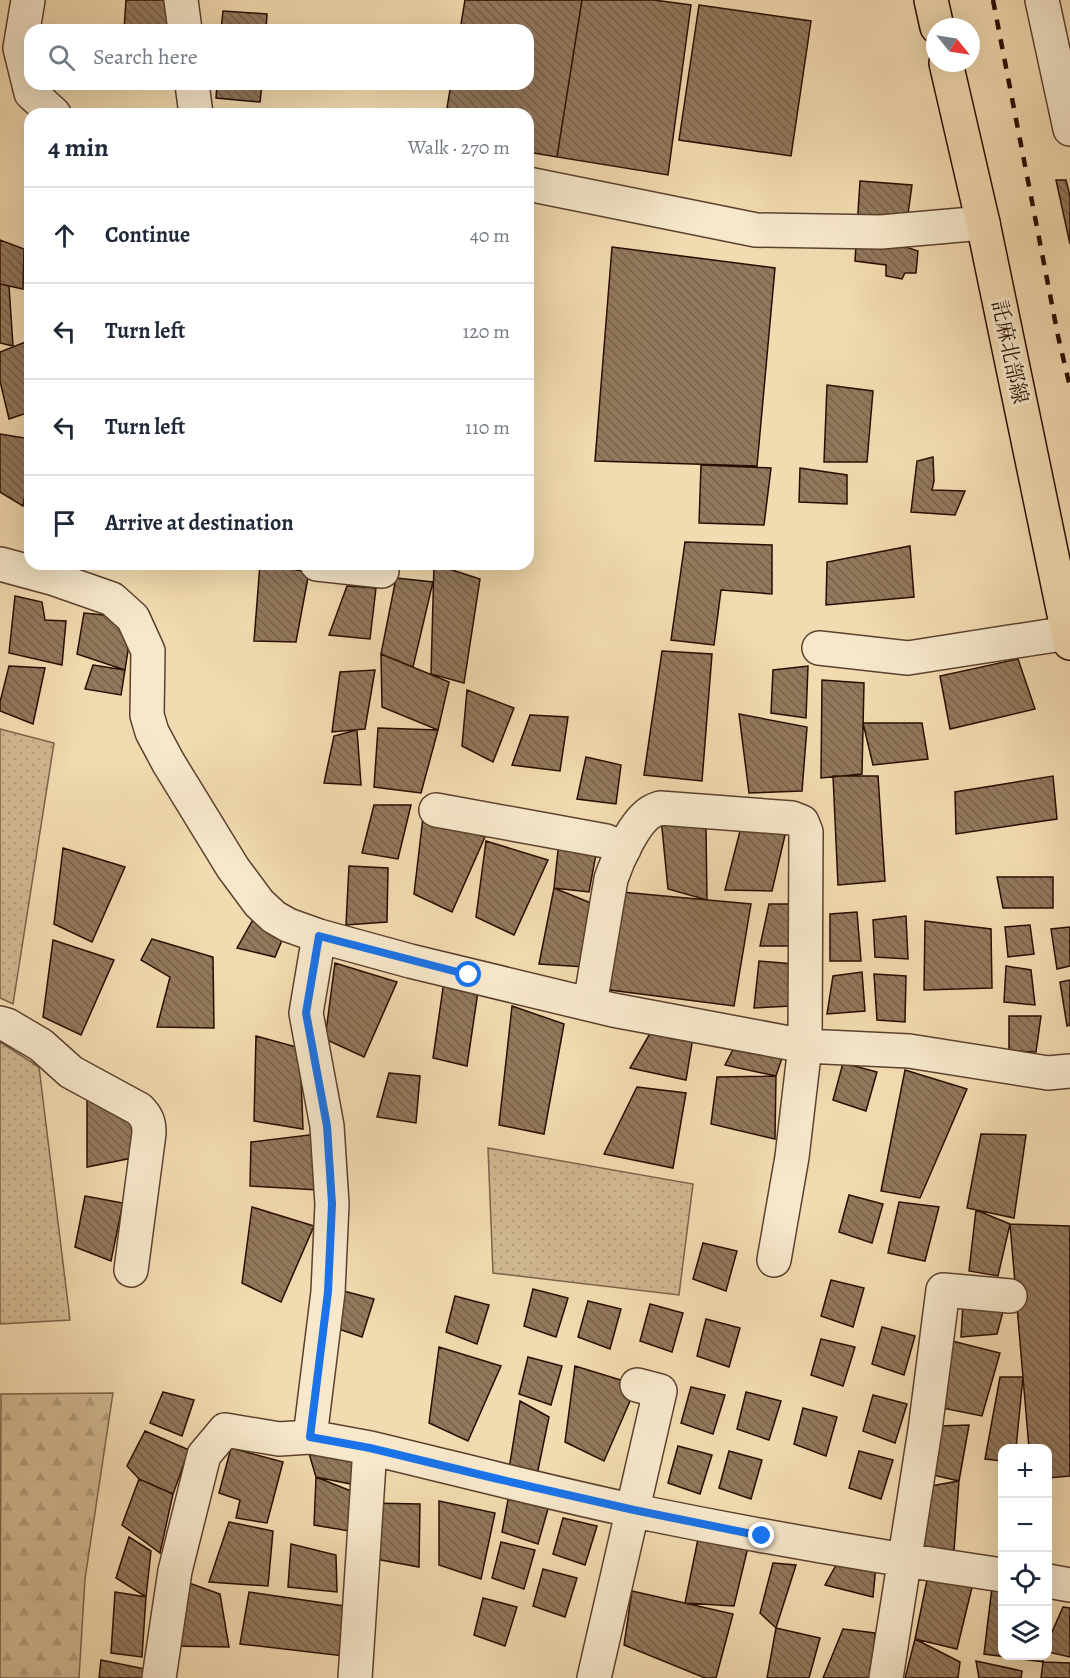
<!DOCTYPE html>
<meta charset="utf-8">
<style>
body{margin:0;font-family:Alegreya,"Noto Serif JP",serif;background:#f2f2f3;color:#1f2937}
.controls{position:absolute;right:18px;bottom:18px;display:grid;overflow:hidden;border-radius:12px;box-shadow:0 6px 24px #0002}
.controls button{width:54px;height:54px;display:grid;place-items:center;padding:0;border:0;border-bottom:2px solid #e0e1e3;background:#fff;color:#1f2937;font:30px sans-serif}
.compass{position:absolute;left:926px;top:18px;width:54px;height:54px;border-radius:50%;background:#fff;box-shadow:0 6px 24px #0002;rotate:120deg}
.stop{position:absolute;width:18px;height:18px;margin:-14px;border:4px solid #1a73e8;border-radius:50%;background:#fff}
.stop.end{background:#1a73e8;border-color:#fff;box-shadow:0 2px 6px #0008}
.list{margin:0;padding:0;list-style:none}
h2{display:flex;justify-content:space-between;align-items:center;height:78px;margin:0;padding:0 24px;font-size:26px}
h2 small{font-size:20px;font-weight:400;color:#747a83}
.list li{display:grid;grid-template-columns:39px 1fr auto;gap:18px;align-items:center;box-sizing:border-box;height:96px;padding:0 24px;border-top:2px solid #e0e1e3}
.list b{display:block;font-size:22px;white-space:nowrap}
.list em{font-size:20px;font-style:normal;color:#747a83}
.icon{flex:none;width:33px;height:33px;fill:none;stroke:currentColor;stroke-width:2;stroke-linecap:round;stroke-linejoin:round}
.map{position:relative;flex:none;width:1070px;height:1678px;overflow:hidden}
.search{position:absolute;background:#fff;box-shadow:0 6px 24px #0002;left:24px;top:24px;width:510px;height:66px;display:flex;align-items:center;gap:15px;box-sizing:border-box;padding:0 21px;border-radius:18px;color:#747a83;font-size:22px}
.panel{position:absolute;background:#fff;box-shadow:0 6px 24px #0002;left:24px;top:108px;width:510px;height:462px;border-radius:18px}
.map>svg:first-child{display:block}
.grass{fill:url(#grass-dots);stroke:#7c624a;stroke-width:1.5}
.forest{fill:url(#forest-firs);stroke:#7c624a;stroke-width:1.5}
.building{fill:url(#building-back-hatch);stroke:#290d02;stroke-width:1.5}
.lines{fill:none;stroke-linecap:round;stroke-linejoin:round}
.minor-casing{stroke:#5b402e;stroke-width:36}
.major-casing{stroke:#290d02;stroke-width:36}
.minor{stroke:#f7e8cc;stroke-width:33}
.major{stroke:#f2dbb0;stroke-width:33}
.rail{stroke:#290d02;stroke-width:4.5;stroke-dasharray:10 10;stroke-linecap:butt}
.route{stroke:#1a73e8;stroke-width:8}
.labels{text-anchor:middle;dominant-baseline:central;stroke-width:6;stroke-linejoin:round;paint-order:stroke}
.street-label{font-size:21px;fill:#290d02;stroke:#f7e8cc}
</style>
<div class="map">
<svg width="1070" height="1678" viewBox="0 0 1070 1678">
<defs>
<pattern id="grass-dots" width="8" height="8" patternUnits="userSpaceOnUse" patternTransform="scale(1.5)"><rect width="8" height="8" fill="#d0b892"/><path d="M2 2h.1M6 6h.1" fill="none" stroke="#b39d7c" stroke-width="1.8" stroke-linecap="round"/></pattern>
<pattern id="forest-firs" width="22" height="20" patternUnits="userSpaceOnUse" patternTransform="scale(1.5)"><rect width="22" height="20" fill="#d0b892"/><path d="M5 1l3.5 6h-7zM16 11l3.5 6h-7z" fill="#b39d7c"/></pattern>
<pattern id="building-back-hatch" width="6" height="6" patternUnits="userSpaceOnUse" patternTransform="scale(1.5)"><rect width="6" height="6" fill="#92785c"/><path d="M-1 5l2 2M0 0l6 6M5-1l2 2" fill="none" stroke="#77614a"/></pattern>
</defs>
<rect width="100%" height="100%" fill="#f2dbb0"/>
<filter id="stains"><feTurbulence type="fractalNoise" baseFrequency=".00333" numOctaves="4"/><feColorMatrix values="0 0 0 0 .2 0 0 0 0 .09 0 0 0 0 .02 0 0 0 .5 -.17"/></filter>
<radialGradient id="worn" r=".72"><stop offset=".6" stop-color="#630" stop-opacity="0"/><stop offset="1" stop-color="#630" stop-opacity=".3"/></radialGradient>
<path class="grass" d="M0,729L54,743L13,1004L0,998Z
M0,1042L39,1067L70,1320L0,1324Z
M488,1148L693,1184L679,1295L493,1273Z"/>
<path class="forest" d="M113,1393L85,1579L79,1678H0L1,1394Z"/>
<path class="building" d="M126,0H172L170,30H124Z
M465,0H582L557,157L528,152V114H446L451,84H528V30H460Z
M582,0H654L691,5L668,175L557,157Z
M699,5L811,21L791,156L679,140Z
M223,11L267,14L266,30H221Z
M217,84H262L260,102L216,98Z
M1056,180H1066L1070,196V244Z
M860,181L912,185L908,214L906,247L918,251L916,273H905L902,279L886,276V265L855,261Z
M0,240L24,249L23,289L0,284Z
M612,247L775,268L757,466L595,461Z
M0,284L9,286L13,346L0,343Z
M28,341L30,348V412L9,419L0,381V352Z
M827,385L873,391L867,462H824Z
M0,434L30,439V462L23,506L0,492Z
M933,457L934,481L932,490L965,491L955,515L911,512L917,461Z
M701,465L771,468L764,525L699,523Z
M800,468L847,475V504L799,502Z
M685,542L772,545V594L721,590L714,645L671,640Z
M910,546L914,597L826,605L827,562Z
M260,564L309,572L296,642L254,641Z
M434,564L480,579L464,683L431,674Z
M396,578L433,582L413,667L381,654Z
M347,586L376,588L370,639L329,635Z
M15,596L42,602L45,620L66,621L62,665L9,653Z
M84,613L133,618L125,670L77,654Z
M662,651L712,654L702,781L644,775Z
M381,654L449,682L438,730L382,707Z
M1018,659L1035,709L950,729L940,676Z
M93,665L125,670L121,695L85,689Z
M9,666L45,668L33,724L0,711V702Z
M808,666L806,718L771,713L773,670Z
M375,670L365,729L332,732L340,672Z
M822,680L864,683L862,774L821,778Z
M467,690L514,708L493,762L462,746Z
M739,714L807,727L802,791L749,793Z
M530,715L568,717L560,771L512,765Z
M863,723H922L928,759L873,765Z
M378,728L438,730L421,793L374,787Z
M357,730L361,785L324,783L334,736Z
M586,757L621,765L616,804L577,799Z
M833,776H878L885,881L838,885Z
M1053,776L1057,819L956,834L955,792Z
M374,805H411L398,859L362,853Z
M660,808L706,826L707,900L668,889Z
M423,817L485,837L452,912L414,894Z
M741,827L786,831L772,891L725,890Z
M486,841L548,860L514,935L476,917Z
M559,841L597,849L589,892L554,888Z
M63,848L125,867L92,942L54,924Z
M349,866L388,868L387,922L346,925Z
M997,877H1053V908H1003Z
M554,888L591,903L585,967L539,964Z
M621,892L751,904L734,1006L610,990Z
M769,904H793L792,946H760Z
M857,912L861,961H830V914Z
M255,916L285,933L275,957L237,948Z
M906,916L908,959L875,957L873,920Z
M925,921L991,929L992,988L924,990Z
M1030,925L1034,954L1008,957L1005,927Z
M1070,927V966L1057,969L1051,929Z
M152,939L213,957L214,1028L157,1027L170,977L141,960Z
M53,940L114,960L81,1035L43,1017Z
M759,961L794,964L791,1006L754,1008Z
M335,963L397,982L364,1057L325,1039Z
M1006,966L1031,970L1035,1005L1004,1002Z
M862,972L865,1011L827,1014L833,976Z
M874,974L906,976L905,1022L877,1020Z
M480,978L467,1066L433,1058L444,981Z
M1070,980V1025L1067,1026L1060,982Z
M512,1006L564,1024L544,1134L499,1125Z
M1009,1016H1041L1036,1052L1009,1051Z
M695,1025L686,1080L630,1068L652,1030Z
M741,1034L787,1043L776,1076L725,1065Z
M256,1036L300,1048L303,1129L254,1121Z
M843,1063L877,1072L866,1111L833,1100Z
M905,1070L967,1089L920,1198L881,1191Z
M389,1073L420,1076L416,1123L377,1117Z
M776,1076L775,1139L711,1124L717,1077Z
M637,1087L686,1093L673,1168L604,1154Z
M87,1092L137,1124L132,1158L87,1167Z
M317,1134L318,1190L250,1186L251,1142Z
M981,1134L1026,1135L1014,1218L967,1208Z
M849,1195L883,1204L872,1243L839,1232Z
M85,1196L123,1203L111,1261L75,1247Z
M899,1202L939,1207L925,1261L888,1253Z
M252,1207L314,1226L281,1302L242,1283Z
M976,1210L1010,1224L998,1276L969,1271Z
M1010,1224L1070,1226V1476L1048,1478V1448H1029Z
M703,1243L737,1251L726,1291L693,1279Z
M831,1280L864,1288L853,1327L821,1316Z
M533,1289L568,1298L556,1337L524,1326Z
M340,1290L374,1299L362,1337L330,1326Z
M455,1296L489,1305L477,1344L446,1332Z
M588,1301L621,1309L610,1349L578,1337Z
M963,1302L1005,1304L997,1334L961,1337Z
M650,1304L683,1313L672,1352L640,1341Z
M706,1319L740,1328L729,1367L697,1356Z
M882,1327L915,1336L904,1375L872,1364Z
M821,1339L855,1347L843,1386L811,1375Z
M952,1341L1000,1353L982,1416L937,1407Z
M439,1347L501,1366L468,1441L429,1423Z
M528,1357L562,1366L551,1405L519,1394Z
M575,1366L637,1385L604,1461L565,1442Z
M1000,1377H1023L1016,1448H1002V1461L985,1459Z
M691,1387L725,1395L713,1434L681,1423Z
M163,1392L194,1400L182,1436L150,1423Z
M746,1392L781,1401L769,1440L737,1429Z
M873,1395L907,1404L895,1443L863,1431Z
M520,1401L549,1417L537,1475L509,1469Z
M803,1408L837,1417L826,1456L794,1444Z
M969,1425L959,1481L933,1475L938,1426Z
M145,1431L189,1450L173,1494L139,1479L127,1466Z
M359,1446L351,1484L316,1477L308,1450Z
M678,1446L712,1455L700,1494L668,1483Z
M231,1448L283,1462L267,1523L236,1518L240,1500L219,1493Z
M729,1451L762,1460L751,1499L719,1488Z
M859,1451L893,1460L881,1499L849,1488Z
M316,1477L356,1493L349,1531L314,1525Z
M139,1479L173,1494L160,1553L122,1525Z
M959,1481L954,1551L923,1547L931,1486Z
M510,1489L550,1502L538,1544L502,1532Z
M439,1501L495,1513L481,1579L439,1565Z
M367,1503L420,1504L419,1567L381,1560Z
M563,1518L597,1526L585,1565L553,1554Z
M229,1522L273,1531L268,1586L209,1582Z
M701,1524L748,1547L734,1606L685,1603Z
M129,1537L151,1551L146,1597L116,1578Z
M501,1542L535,1550L524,1589L492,1578Z
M291,1544L336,1555L337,1592L288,1587Z
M840,1558L876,1565L873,1597L825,1585Z
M773,1563L796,1565L776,1628L760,1613Z
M543,1569L577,1578L565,1617L533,1606Z
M928,1575L973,1583L957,1649L915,1639Z
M189,1583L220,1594L229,1647L172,1646Z
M992,1587L1002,1588V1656H1043V1662L984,1654Z
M632,1591L733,1614L716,1678H705L624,1645Z
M115,1592L146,1597L142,1657L111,1653Z
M249,1592L351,1607L344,1656L240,1644Z
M483,1598L517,1607L505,1646L474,1635Z
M1063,1607L1070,1608V1657L1048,1652V1641Z
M776,1628L820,1638L809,1678H767Z
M843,1629L875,1633L872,1678H823Z
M915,1639L960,1662L958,1678H905Z
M101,1660L150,1670L148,1678H99Z
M976,1661L1022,1671L1021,1678H979Z
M1043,1662L1070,1663V1678H1041Z"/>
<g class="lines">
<defs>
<path id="minor" d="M28,0L20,48L31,93L54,114
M181,0L185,30
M1042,0L1070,129
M192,84L196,114
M528,184L756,230L881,232L983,223
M0,564L52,578L112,599L133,618L148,651L147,715L152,732L168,762L233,868L259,903L274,917L288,925L319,936L410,961L613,1010L805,1046L909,1051L1048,1073L1070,1071
M317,564L382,571
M819,648L908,658L1068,633
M436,810L606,841L624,849
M319,936L306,1013L327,1126L332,1204L328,1292L310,1437L370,1448L355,1678
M590,1004L611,879C617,861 634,822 651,812C654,810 657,809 660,808L792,818L802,822L806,832L805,1046L792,1157L774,1260
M0,1023L7,1025L41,1045L71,1072L139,1109C147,1117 149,1122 149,1133L131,1270
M370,1448C458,1469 546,1492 635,1511C757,1536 880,1557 1002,1575
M1048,1581L1070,1585
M159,1678L175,1571L204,1455L225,1430L279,1439L310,1437
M594,1678L660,1391L637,1385
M886,1678L925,1430L943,1290L1010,1296"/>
<path id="major" d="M931,0L937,27
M946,63L983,223L1070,643"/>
</defs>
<use href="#minor" class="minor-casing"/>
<use href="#major" class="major-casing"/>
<use href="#minor" class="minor"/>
<use href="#major" class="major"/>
<path class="rail" d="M993,0L1058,336L1070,387"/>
</g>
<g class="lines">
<path class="route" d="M469,975L319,936L306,1013L327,1126L332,1204L328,1292L310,1437L370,1448L498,1479L634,1510L762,1536"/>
</g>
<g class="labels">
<g class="street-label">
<text transform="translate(1010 352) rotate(78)">託麻北部線</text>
</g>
</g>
<rect width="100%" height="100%" filter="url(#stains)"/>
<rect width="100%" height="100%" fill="url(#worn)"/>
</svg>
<div class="controls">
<button>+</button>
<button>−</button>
<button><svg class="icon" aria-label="locate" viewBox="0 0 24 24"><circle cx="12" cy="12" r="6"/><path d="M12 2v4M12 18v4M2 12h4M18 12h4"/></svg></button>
<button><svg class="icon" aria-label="layers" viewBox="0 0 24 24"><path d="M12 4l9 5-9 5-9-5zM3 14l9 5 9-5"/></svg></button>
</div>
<svg class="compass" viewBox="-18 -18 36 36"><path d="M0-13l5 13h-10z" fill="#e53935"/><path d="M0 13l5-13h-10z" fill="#747a83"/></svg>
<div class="stop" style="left:469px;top:975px"></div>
<div class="stop end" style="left:762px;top:1536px"></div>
<div class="search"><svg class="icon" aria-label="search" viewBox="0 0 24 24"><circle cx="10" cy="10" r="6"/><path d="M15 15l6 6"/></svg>Search here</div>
<section class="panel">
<h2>4 min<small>Walk · 270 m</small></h2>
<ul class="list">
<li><svg class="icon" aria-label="ahead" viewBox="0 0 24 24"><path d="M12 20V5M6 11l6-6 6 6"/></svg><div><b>Continue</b></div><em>40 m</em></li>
<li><svg class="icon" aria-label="left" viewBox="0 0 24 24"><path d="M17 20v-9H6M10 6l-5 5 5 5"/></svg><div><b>Turn left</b></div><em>120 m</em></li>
<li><svg class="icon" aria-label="left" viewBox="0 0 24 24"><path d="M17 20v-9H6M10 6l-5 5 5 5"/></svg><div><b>Turn left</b></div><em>110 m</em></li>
<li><svg class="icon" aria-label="arrive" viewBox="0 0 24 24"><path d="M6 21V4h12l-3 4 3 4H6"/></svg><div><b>Arrive at destination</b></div></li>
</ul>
</section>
</div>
